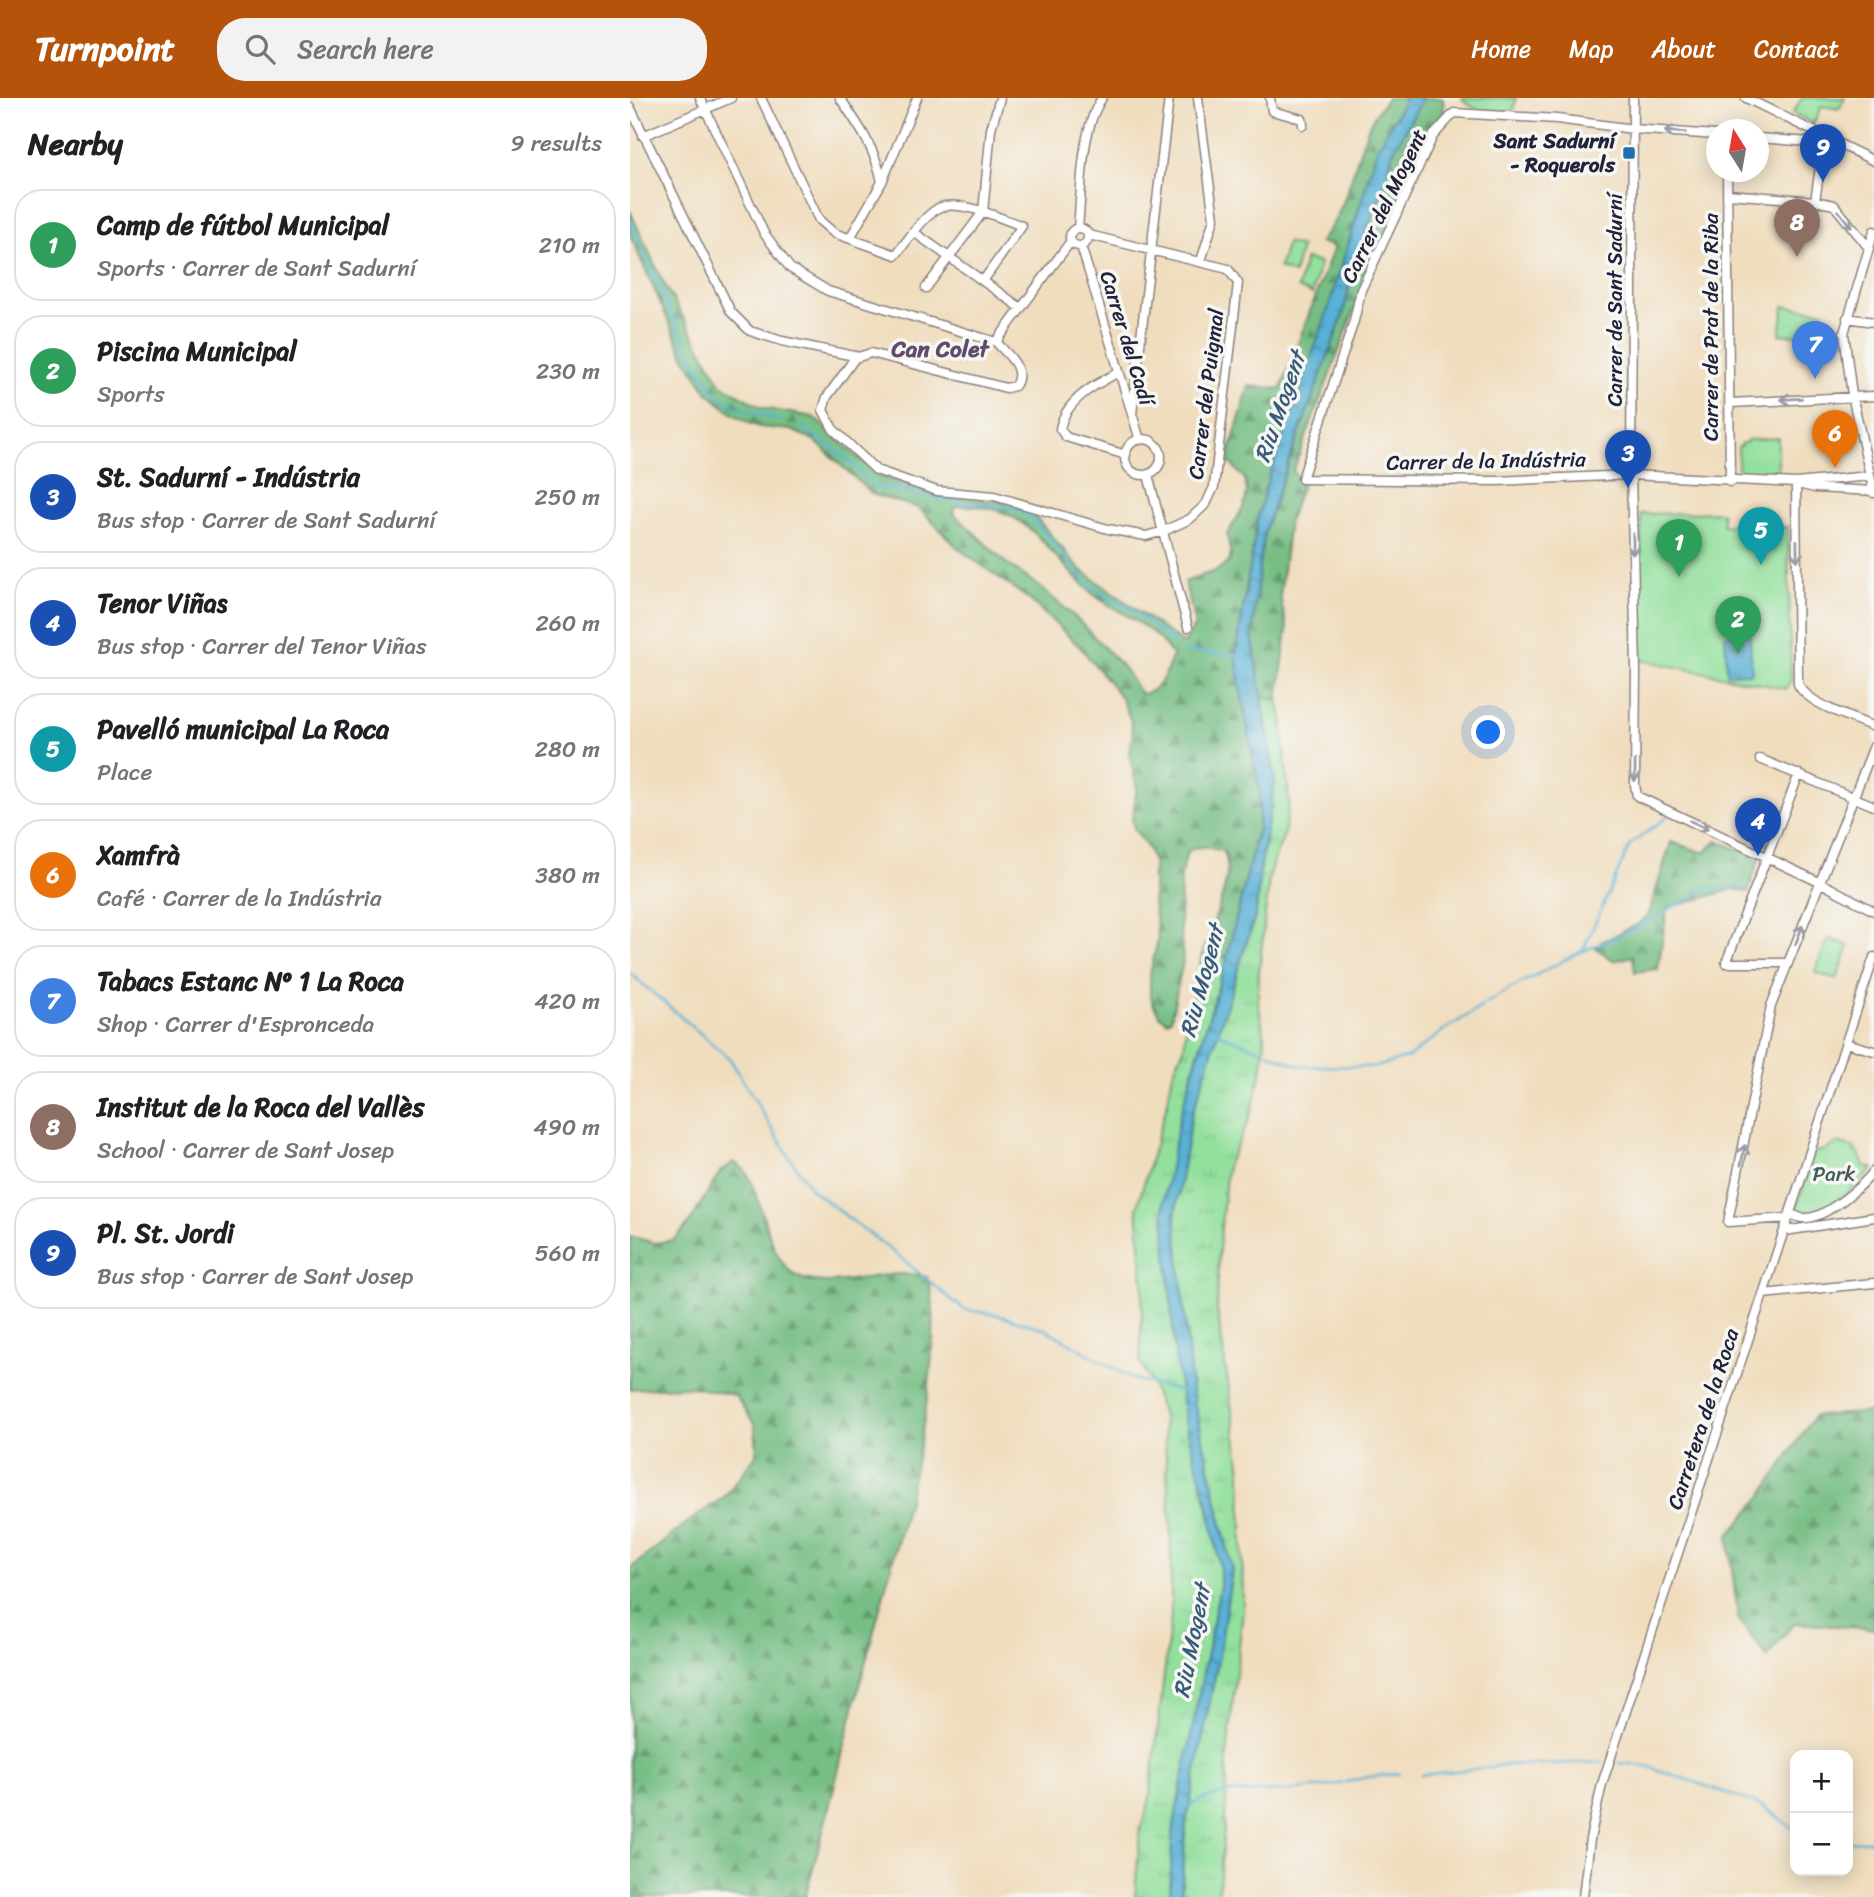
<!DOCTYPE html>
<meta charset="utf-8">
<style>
body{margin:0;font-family:Sriracha,sans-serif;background:#f2f2f2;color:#202124}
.controls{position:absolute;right:21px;bottom:21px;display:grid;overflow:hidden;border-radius:14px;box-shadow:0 4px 18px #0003}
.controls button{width:63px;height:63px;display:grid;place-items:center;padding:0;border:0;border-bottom:2px solid #e0e0e0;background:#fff;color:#202124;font:35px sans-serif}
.compass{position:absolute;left:1076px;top:21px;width:63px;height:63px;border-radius:50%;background:#fff;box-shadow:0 4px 18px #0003;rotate:349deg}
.you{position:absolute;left:859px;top:635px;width:24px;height:24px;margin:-18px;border:5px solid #fff;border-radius:50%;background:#1a73e8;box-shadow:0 0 0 10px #1a73e833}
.badge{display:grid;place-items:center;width:46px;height:46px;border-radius:50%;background:#b45309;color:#fff;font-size:23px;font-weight:700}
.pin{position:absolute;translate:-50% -58px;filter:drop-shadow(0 2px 4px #0008)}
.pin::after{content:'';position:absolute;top:37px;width:24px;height:21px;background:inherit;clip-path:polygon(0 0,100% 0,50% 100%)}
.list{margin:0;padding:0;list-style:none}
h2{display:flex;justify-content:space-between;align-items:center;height:91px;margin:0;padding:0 28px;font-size:30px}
h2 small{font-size:23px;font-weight:400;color:#757577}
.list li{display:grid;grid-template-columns:46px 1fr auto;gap:21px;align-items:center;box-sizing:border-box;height:112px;margin:0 14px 14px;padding:0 14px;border:2px solid #e0e0e0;border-radius:28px}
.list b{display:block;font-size:26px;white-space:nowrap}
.list p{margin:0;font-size:23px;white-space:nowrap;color:#757577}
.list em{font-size:23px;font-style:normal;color:#757577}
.icon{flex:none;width:38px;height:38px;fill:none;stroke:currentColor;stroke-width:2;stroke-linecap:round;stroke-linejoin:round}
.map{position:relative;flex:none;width:1244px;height:1799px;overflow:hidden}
header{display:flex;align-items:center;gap:42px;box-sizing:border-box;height:98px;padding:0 35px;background:#b45309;color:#fff}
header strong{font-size:33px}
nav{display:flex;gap:38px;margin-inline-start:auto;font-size:24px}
.search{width:490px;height:63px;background:#f2f2f2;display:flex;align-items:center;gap:18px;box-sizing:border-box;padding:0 24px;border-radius:28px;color:#757577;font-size:26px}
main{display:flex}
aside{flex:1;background:#fff}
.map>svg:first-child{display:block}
.grass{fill:url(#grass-tufts);stroke:#5a816c;stroke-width:2}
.forest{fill:url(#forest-firs);stroke:#4c7060;stroke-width:2;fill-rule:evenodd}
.green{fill:#93e09d;stroke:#5a816c;stroke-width:2}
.water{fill:url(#water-ripples);stroke:#3e6a88;stroke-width:2}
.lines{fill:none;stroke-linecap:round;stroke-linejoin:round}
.stream{stroke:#59b1d6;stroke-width:2.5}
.minor-casing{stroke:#89807c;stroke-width:11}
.minor{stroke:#fff;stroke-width:8}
.oneway{stroke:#9c9ca7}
.poi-dot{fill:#1f6fb2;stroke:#f6f6f2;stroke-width:2.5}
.labels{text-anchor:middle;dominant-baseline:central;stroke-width:7;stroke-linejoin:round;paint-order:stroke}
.poi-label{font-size:21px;font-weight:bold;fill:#22223b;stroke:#f6f6f2;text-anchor:end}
.street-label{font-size:21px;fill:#22223b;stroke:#f6f6f2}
.park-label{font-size:21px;fill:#445b58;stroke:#f6f6f2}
.neighbourhood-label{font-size:23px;font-weight:bold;fill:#614b6d;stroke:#f6f6f2}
.water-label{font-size:23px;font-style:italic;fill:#385b79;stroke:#f6f6f2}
</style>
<header>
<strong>Turnpoint</strong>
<div class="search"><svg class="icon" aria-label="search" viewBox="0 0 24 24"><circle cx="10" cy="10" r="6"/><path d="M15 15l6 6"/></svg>Search here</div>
<nav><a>Home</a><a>Map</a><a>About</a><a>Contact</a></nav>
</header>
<main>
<aside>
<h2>Nearby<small>9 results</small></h2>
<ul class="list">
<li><span class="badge" style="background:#2e9e5b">1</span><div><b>Camp de fútbol Municipal</b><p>Sports · Carrer de Sant Sadurní</p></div><em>210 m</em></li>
<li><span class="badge" style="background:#2e9e5b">2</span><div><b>Piscina Municipal</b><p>Sports</p></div><em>230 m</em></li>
<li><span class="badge" style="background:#1a4fb4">3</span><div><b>St. Sadurní - Indústria</b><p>Bus stop · Carrer de Sant Sadurní</p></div><em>250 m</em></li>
<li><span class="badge" style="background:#1a4fb4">4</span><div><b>Tenor Viñas</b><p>Bus stop · Carrer del Tenor Viñas</p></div><em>260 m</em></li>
<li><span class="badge" style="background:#0f9aa8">5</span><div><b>Pavelló municipal La Roca</b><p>Place</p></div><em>280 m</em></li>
<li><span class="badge" style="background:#e8710a">6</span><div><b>Xamfrà</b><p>Café · Carrer de la Indústria</p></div><em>380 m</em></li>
<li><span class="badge" style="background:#3f7fe0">7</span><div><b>Tabacs Estanc Nº 1 La Roca</b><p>Shop · Carrer d'Espronceda</p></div><em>420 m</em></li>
<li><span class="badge" style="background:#8d6e63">8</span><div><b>Institut de la Roca del Vallès</b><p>School · Carrer de Sant Josep</p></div><em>490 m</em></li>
<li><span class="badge" style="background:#1a4fb4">9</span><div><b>Pl. St. Jordi</b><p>Bus stop · Carrer de Sant Josep</p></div><em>560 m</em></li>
</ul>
</aside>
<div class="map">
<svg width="1244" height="1799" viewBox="0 0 1244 1799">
<defs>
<pattern id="grass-tufts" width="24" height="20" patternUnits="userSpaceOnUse" patternTransform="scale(1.75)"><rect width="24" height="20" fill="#93e09d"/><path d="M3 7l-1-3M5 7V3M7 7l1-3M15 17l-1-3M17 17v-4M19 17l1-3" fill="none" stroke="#7ec088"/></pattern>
<pattern id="forest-firs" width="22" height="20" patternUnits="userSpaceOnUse" patternTransform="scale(1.75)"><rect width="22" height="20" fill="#76be84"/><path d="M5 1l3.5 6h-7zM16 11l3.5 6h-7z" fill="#609a6d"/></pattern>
<pattern id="water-ripples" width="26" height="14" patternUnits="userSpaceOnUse" patternTransform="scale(1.75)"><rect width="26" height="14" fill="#59b1d6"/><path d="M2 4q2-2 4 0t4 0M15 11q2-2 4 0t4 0" fill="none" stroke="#4990af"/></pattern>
</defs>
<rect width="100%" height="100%" fill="#f6f6f2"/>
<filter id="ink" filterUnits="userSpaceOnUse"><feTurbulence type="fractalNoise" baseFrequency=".0143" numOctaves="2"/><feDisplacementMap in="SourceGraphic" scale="14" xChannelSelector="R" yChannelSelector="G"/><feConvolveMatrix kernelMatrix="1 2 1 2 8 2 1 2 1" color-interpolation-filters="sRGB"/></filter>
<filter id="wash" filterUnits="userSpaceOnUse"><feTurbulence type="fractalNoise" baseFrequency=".00686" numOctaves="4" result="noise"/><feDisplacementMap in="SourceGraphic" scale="28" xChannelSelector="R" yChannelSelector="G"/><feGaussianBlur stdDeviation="1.57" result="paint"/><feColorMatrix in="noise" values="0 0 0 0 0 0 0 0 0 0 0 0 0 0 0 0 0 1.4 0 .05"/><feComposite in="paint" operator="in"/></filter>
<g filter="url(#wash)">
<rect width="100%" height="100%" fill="#f0ddbe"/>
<path class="grass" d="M630,597L648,603L652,620L659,703L654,737L641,770L638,790L628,883V904L635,942L631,975L619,1022L597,1068L589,1151L587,1211L611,1372L613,1512L597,1658L596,1708L588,1799H551L556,1725L602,1472L562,1293L545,1117L561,1020L626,815L630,772L645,682Z
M578,858L597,859L561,978L533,1105L545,1255L556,1327L579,1411L590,1470V1488L547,1710L542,1742L540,1799H505L510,1732L519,1705L541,1518V1429L533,1318L522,1286L510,1264L513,1184L507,1109L537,1006L543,975L554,950L557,922L570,866Z"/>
<path class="forest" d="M757,0H776L748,49L698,212L634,394L628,418L606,557L610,588L630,695L628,731L597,859L578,858L570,866C575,840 609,776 593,753C580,750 568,745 557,754L551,777L550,825L553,863L541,921L537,923L530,918L523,906L520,894V876L528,841L523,802V764L518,750L505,732L502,723L507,690L499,654L503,636L501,623L491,599L451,550L400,502L329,451L289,410L242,396L184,342L161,332L130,329L121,326L102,315L78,295L55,260L0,137V113L32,182L91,286L132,310L183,319L249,378L317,399L379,404L402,415L450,471L554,546L565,527L555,484L587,472L599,464L601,457L597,437L614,408L617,394L615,381L599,364V356L619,288L651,291L704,149L690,144C718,112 723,66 739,28C743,18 751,9 757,0ZM327,408C400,403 415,456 462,495C481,511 506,520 525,537C532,543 537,550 543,557C537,572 531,595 511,596L494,570L444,518L410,489L375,464L323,415L324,410Z
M793,0H813L814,15L765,106L663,373L672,387L659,421L650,498L657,531L648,602L630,597L622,537L630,462L635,432L686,288L712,220L726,160L755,85L762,56Z
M1087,742L1129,761L1118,794L1104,791L1037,810L1028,871L1005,874L1003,858L984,863L966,850L971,844L1005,828L1018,818L1041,744L1075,755Z
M104,1064C108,1067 113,1070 116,1074C134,1101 138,1172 174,1181C215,1192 256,1168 297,1179C307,1207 303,1239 301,1268C291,1373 258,1476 232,1578C213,1652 196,1726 175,1799H0V1471L58,1424L95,1398L127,1356L125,1327L105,1297L62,1289L0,1291V1138L25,1145L44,1142L60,1124L90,1074Z
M1244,1314V1531L1164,1525L1137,1559L1108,1520L1098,1438L1131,1399L1184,1318Z"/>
<path class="green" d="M832,0H886L883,14C865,13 843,16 832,0Z
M1172,0H1215L1209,11L1192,8L1183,26L1163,15Z
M657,145L671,149L664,176L649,170Z
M675,161L690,165L682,196L668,190Z
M1154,208L1193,213L1189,240L1150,236Z
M1148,340V375L1112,374L1108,369V349L1111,348V345H1116L1117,342Z
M1092,414L1093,427L1158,429L1161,583L1156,591L1011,562V416Z
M1198,840L1219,848L1207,881L1185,875Z
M1207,1045L1225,1050L1224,1054L1229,1055L1234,1068L1243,1071C1223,1091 1204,1109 1177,1118L1170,1115L1167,1108L1184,1054L1196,1052Z"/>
<path class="water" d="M776,0H793L762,56L755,85L726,160L712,220L654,376L635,432L630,462L622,537L645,682L630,772L626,815L561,1020L545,1117L562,1293L602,1472L589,1558L556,1725L551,1799H540L542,1742L547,1710L590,1488V1469L579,1411L556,1327L545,1255L533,1105L550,1017L597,859L628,731L630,695L610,588L606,557L628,418L638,382L698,212L748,49Z
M1095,537H1120L1122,575L1097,576Z"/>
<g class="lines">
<path class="stream" d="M0,122C16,156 67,287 94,303C110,312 133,316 150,322
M171,329L196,345L219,363L242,387L295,396L318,403L378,409L395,415L414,434L455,483L480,501L500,510L543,545
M555,553L607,558
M953,852L1000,747L1037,719
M0,875L100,961L158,1057L182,1092L266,1156L322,1202L335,1212L364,1216L415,1231L503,1281L554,1294
M588,935L670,968L746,969L779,959L813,933L874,894L946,856L1005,831L1073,792L1112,788
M989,1665L1017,1668L1131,1707L1165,1732
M791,1677L879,1667L973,1664
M557,1709L576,1700L595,1695L658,1693L701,1688L738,1679L769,1676
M1218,1744L1244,1742"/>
</g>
</g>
<g filter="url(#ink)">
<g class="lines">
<defs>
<path id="minor" d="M70,0L134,135L160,170L198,193L366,244
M131,0L189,122L204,135L266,157C276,144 294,118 307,111C326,99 372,121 392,128L353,183
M210,0C228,26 246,52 252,84L220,140
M568,0L584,121L571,163
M640,0L642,13L672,21L673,27
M1003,0L1001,377L1006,569L1005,687L1007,698L1189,784L1244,813
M1116,0L1244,63
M0,9L101,214L120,233L152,243L229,259
M1086,37L1003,31L927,21L824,15L803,38L731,192L724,223L672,381L866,383L1001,377L1166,385L1239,378
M13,38L101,0
M1128,40L1193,45
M1097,74L1100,384
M252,84L287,0
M1098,96L1185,103L1204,107L1239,150
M1185,103L1194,42
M440 139a9 9 0 1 1 18 0a9 9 0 1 1-18 0Z
M448,130C452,91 450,33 472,0
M1244,133L1214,235L1222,297L1244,395
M285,135L391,210
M451,148L510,342
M296,190L353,114L361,31L370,0
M1217,220L1244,224
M366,244C378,257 396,270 385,288L376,290L241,255L225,260L197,299L193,312L203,331L246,372L307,393L364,398L478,431L516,438L534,433L560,421L576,406L584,389L608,185L598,171L459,137
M366,244L441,143
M489,274C466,286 435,302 430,331L436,339L496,357
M1100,305L1244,298
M502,316L539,0
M495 359a18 18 0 1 1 36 0a18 18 0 1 1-36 0Z
M518,377L558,529
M1166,385L1168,586C1177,606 1223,620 1244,629
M1172,387L1185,390L1243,393
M1130,661L1244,708
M1158,865H1096L1169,676
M1216,945L1244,953
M1161,1116C1166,1118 1171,1121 1176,1120C1195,1120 1233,1088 1244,1073
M1159,1120L1098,1124L1141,908L1244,648
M1155,1133L1244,1119
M1133,1196L1244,1185
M953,1799L960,1741L972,1686L1244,859"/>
</defs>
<use href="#minor" class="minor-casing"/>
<use href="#minor" class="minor"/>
</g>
<defs><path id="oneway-shaft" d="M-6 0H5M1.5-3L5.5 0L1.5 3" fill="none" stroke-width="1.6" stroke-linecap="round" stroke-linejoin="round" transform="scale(1.75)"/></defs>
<g class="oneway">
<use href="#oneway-shaft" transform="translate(1045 34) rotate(-176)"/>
<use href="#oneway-shaft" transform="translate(1215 121) rotate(51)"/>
<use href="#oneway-shaft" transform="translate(1161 301) rotate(177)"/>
<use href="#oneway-shaft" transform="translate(1003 446) rotate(89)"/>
<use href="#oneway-shaft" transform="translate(1167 453) rotate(89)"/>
<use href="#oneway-shaft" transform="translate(1005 673) rotate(91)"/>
<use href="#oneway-shaft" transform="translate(1069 727) rotate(25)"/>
<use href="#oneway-shaft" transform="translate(1169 837) rotate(-69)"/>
<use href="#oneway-shaft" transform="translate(1113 1057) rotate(-79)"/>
</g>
</g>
<rect class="poi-dot" x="992" y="48" width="14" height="14" rx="3.5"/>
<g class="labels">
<g class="poi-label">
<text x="985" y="43">Sant Sadurní<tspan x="985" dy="24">- Roquerols</tspan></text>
</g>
<g class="street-label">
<text transform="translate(754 108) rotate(-64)">Carrer del Mogent</text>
<text transform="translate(985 202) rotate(-90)">Carrer de Sant Sadurní</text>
<text transform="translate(1081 229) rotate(-90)">Carrer de Prat de la Riba</text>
<text transform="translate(497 240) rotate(73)">Carrer del Cadí</text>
<text transform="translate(576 296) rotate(-83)">Carrer del Puigmal</text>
<text transform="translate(856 363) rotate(-1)">Carrer de la Indústria</text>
<text transform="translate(1073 1321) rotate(-72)">Carretera de la Roca</text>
</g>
<g class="park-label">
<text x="1204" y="1076">Park</text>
</g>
<g class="neighbourhood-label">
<text x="310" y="251">Can Colet</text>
</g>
<g class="water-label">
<text transform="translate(650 309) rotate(-71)">Riu Mogent</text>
<text transform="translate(572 883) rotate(-75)">Riu Mogent</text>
<text transform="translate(562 1543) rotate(-79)">Riu Mogent</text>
</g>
</g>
</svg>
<div class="controls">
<button>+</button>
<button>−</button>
</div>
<svg class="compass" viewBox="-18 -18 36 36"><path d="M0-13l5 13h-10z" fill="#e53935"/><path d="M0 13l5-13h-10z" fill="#757577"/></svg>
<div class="you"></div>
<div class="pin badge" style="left:1049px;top:479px;background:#2e9e5b">1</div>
<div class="pin badge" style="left:1108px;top:556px;background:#2e9e5b">2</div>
<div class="pin badge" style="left:998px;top:390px;background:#1a4fb4">3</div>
<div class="pin badge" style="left:1128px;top:758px;background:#1a4fb4">4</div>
<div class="pin badge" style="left:1131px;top:467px;background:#0f9aa8">5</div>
<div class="pin badge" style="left:1205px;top:370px;background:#e8710a">6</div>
<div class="pin badge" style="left:1185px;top:281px;background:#3f7fe0">7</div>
<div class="pin badge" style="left:1167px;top:159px;background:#8d6e63">8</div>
<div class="pin badge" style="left:1193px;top:84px;background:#1a4fb4">9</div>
</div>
</main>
